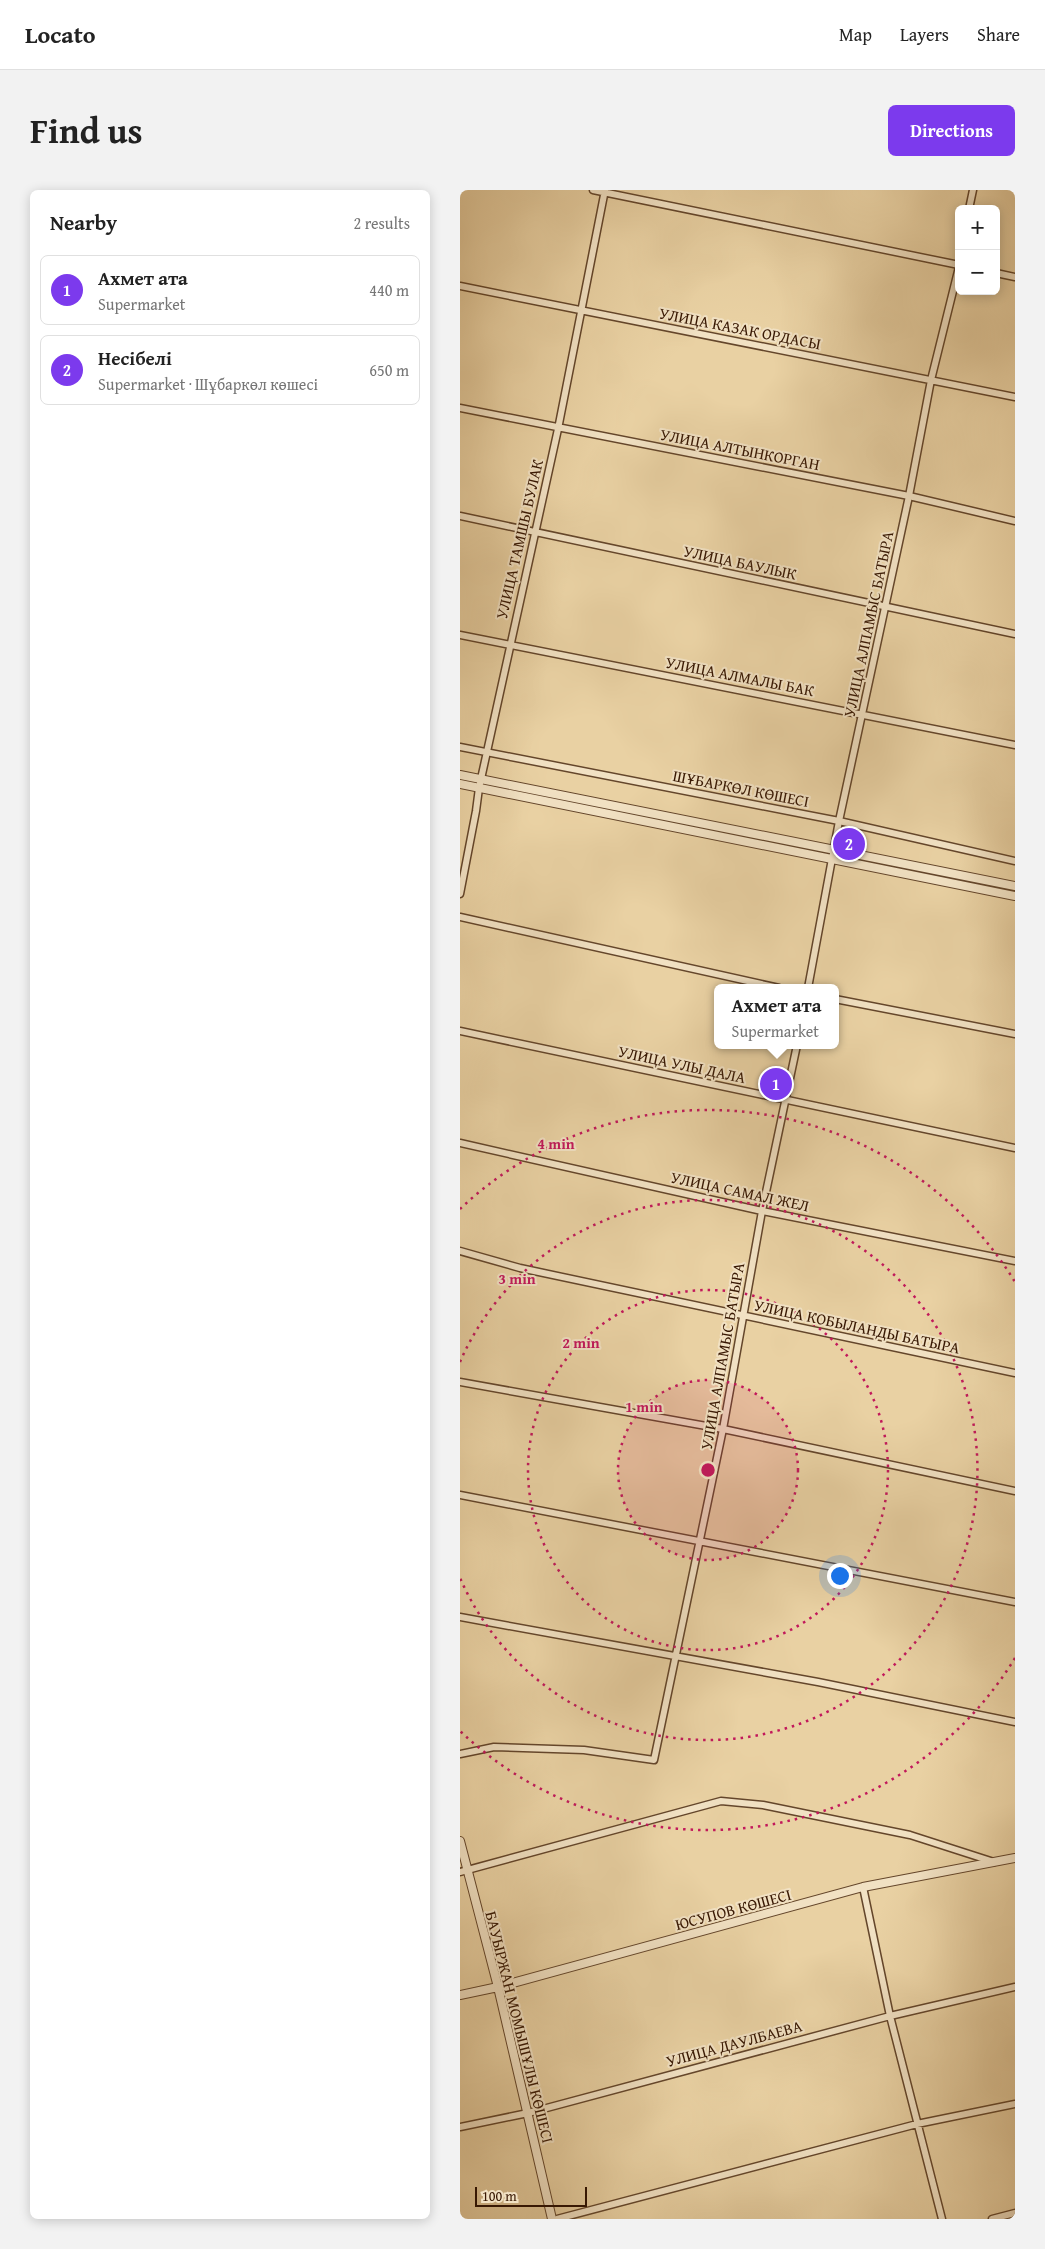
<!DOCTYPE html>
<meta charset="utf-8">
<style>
body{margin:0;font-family:"Gentium Book Plus",serif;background:#f2f2f2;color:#222}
.controls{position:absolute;right:15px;top:15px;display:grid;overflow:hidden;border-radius:8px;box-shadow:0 2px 12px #0003}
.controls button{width:45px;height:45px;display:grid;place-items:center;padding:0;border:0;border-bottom:1px solid #e0e0e0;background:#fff;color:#222;font:25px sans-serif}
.scale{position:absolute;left:15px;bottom:12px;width:112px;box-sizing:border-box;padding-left:5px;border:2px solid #381803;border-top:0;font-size:14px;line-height:18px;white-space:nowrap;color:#381803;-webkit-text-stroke:4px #f1e1c3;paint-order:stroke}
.you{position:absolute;left:379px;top:1385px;width:18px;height:18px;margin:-12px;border:4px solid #fff;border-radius:50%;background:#1a73e8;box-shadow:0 0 0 8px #1a73e833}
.badge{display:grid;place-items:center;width:32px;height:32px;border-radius:50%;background:#7c3aed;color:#fff;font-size:16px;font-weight:700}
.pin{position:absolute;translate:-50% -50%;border:2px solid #fff;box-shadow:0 1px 5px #0006}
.popup{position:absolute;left:254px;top:794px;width:125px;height:65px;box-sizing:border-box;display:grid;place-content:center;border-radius:8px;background:#fff;filter:drop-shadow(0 1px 4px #0005);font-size:16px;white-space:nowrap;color:#767676}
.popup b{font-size:19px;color:#222}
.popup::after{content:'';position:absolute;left:50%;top:100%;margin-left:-10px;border:10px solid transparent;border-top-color:#fff}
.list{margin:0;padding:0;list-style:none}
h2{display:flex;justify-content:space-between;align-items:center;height:65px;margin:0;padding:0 20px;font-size:21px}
h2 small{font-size:16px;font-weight:400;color:#767676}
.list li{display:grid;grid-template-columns:32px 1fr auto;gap:15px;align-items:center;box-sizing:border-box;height:70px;margin:0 10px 10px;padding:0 10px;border:1px solid #e0e0e0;border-radius:8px}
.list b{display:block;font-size:19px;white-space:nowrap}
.list p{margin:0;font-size:16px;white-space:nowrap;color:#767676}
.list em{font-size:16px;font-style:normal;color:#767676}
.map{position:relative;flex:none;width:555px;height:2029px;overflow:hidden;border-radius:8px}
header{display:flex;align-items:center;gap:30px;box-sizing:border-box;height:70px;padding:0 25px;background:#fff;border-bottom:1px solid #e0e0e0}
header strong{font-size:24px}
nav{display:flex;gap:28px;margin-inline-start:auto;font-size:18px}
.intro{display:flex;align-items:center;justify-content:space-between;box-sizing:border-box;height:120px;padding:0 30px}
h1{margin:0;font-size:35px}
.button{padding:12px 22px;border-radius:8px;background:#7c3aed;color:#fff;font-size:18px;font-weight:700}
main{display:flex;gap:30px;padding:0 30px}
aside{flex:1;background:#fff;border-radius:8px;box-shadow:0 2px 12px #0003}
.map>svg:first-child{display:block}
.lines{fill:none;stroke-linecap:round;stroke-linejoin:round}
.minor-casing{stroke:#64462b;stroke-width:9}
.tertiary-casing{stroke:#64462b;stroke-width:10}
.minor{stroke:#f1e1c3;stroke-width:6}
.tertiary{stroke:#f1e1c3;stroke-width:8}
.ring{fill:none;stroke:#c2185b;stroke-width:2.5;stroke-dasharray:2.5 5}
.labels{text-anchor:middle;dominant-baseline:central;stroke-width:4;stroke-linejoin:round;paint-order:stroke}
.street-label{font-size:16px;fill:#381803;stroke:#f1e1c3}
.centre{fill:#c2185b;stroke:#f1e1c3;stroke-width:2.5}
.ring-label{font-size:15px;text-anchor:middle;font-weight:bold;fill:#c2185b;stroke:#f1e1c3;stroke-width:4;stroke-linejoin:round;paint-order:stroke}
</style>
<header>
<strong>Locato</strong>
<nav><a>Map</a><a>Layers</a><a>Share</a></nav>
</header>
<div class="intro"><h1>Find us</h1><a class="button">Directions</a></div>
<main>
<aside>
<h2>Nearby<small>2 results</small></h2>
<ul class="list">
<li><span class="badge">1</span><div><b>Ахмет ата</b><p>Supermarket</p></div><em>440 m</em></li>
<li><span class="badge">2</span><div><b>Несібелі</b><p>Supermarket · Шұбаркөл көшесі</p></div><em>650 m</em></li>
</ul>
</aside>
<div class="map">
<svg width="555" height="2029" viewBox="0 0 555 2029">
<rect width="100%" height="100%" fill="#e9d1a3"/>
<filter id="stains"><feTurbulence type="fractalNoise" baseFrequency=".004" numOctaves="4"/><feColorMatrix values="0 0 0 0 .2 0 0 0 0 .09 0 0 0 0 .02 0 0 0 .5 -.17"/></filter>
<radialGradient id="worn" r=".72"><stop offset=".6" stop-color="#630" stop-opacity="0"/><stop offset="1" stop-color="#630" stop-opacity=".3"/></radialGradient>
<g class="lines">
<defs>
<path id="minor" d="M133,0L499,75
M509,19L513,0
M536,83L555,87
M0,96L555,207
M0,218L449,306L555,331
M0,326L555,444
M0,445L555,555
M0,557L379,631L555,671
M0,704L16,621L19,598L98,239L145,0
M0,727L319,798
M348,798L379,631L449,306L471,190L499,77
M375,809L555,844
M0,841L555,958
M0,953L302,1021L555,1071
M0,1061L60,1078L555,1183
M0,1192L263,1239L555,1301
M0,1305L555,1412
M0,1427L358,1492L555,1532
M0,1564L34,1557L124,1560L194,1570L263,1239L302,1021L337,855
M0,1682L261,1611L303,1615L450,1645L534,1672
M403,1697L430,1826L482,2029
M0,1937L68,1923L430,1826L555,1797
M97,2029L457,1934L555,1914
M532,2029L555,2023"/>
<path id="tertiary" d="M0,585L555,696
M0,594L555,706
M0,1651L38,1797L92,2029
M0,1805L38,1797L403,1697L555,1668"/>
</defs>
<use href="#minor" class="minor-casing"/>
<use href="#tertiary" class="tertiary-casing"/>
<use href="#minor" class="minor"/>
<use href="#tertiary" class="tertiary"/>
</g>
<circle cx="248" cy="1280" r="90" fill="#c2185b" fill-opacity=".12"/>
<g class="ring">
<circle cx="248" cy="1280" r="90"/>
<circle cx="248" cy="1280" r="180"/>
<path d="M0 1172A270 270 0 1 1 0 1388"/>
<path d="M555 1468A360 360 0 0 1 0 1541M0 1019A360 360 0 0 1 555 1092"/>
</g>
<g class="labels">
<g class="street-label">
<text transform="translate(280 138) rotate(11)">УЛИЦА КАЗАК ОРДАСЫ</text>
<text transform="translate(280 259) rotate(11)">УЛИЦА АЛТЫНКОРГАН</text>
<text transform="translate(59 349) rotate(-77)">УЛИЦА ТАМШЫ БУЛАК</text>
<text transform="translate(280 372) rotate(12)">УЛИЦА БАУЛЫК</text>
<text transform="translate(408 434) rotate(-78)">УЛИЦА АЛПАМЫС БАТЫРА</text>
<text transform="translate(280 486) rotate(11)">УЛИЦА АЛМАЛЫ БАК</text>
<text transform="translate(281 598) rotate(11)">ШҰБАРКӨЛ КӨШЕСІ</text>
<text transform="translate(222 874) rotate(12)">УЛИЦА УЛЫ ДАЛА</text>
<text transform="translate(280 1001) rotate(12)">УЛИЦА САМАЛ ЖЕЛ</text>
<text transform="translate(397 1136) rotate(12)">УЛИЦА КОБЫЛАНДЫ БАТЫРА</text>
<text transform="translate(262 1166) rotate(-80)">УЛИЦА АЛПАМЫС БАТЫРА</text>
<text transform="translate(273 1719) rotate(-15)">ЮСУПОВ КӨШЕСІ</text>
<text transform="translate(60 1837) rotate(76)">БАУЫРЖАН МОМЫШҰЛЫ КӨШЕСІ</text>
<text transform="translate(274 1853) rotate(-15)">УЛИЦА ДАУЛБАЕВА</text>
</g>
</g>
<circle cx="248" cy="1280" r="8" class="centre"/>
<g class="ring-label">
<text x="96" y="959">4 min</text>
<text x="57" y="1094">3 min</text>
<text x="121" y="1158">2 min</text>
<text x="184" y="1222">1 min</text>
</g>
<rect width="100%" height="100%" filter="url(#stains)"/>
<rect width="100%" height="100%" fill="url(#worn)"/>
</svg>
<div class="controls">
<button>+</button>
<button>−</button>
</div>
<div class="scale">100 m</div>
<div class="you"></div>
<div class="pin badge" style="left:316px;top:894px">1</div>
<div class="popup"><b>Ахмет ата</b>Supermarket</div>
<div class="pin badge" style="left:389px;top:654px">2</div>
</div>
</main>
